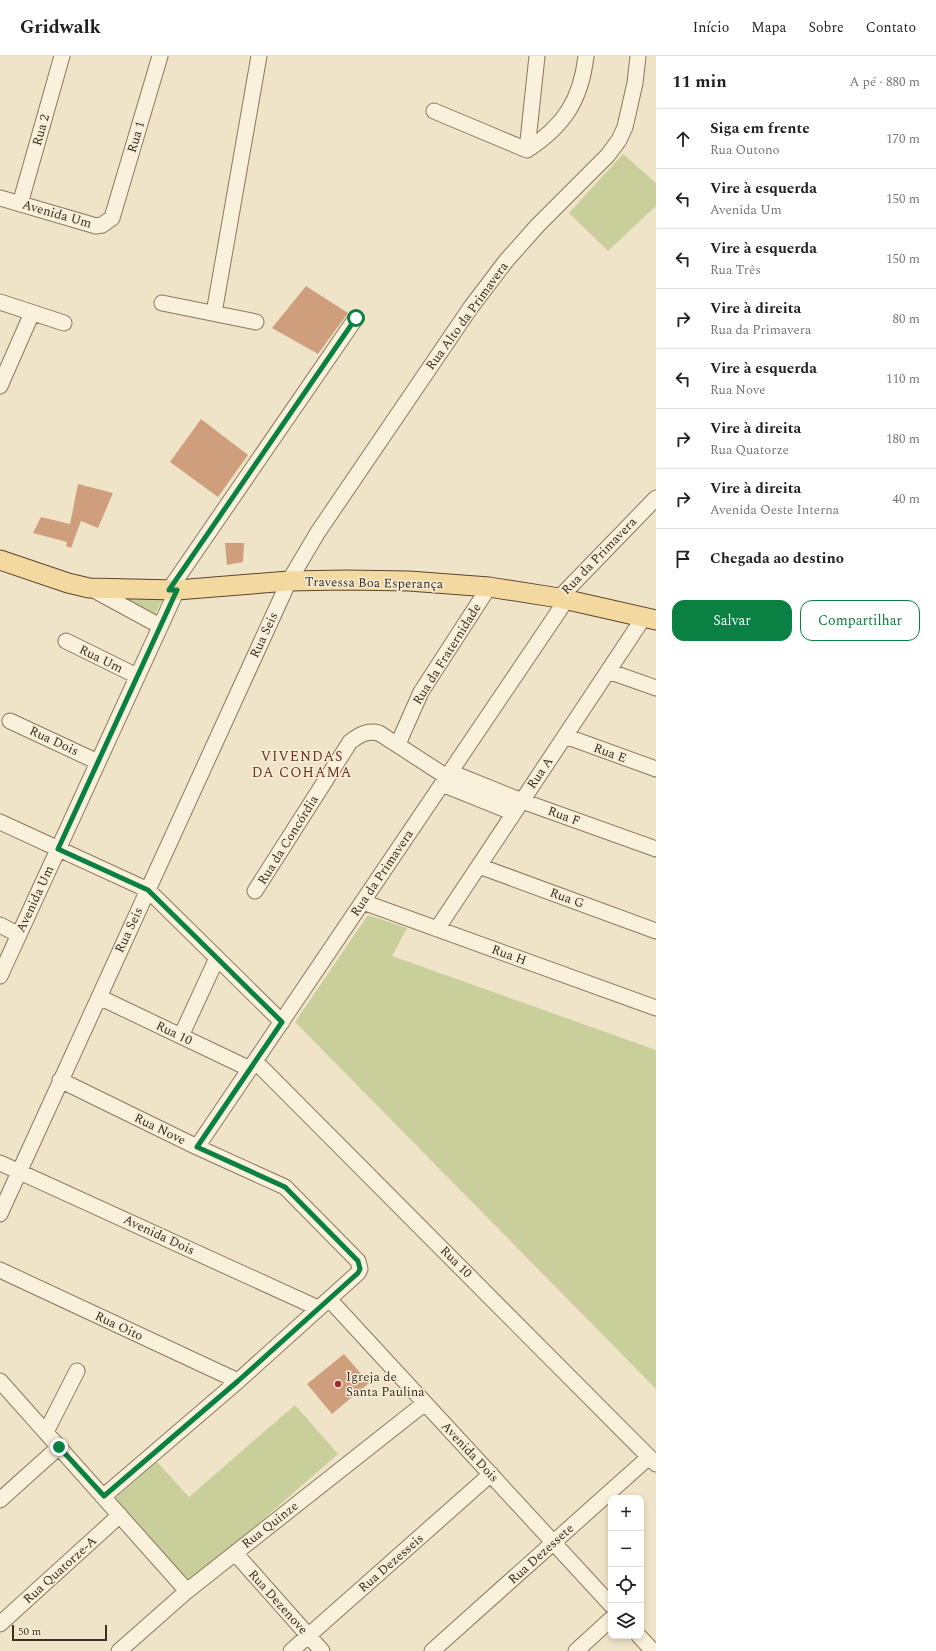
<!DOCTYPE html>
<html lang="pt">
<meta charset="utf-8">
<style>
body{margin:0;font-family:Spectral,serif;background:#f6f6f6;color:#222}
.controls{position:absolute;right:12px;bottom:12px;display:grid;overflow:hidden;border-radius:8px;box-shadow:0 2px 6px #0003}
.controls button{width:36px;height:36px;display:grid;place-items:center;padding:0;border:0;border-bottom:1px solid #e0e0e0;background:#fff;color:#222;font:20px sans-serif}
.scale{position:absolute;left:12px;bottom:10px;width:95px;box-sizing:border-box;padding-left:4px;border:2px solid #3d2e20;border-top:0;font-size:11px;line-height:14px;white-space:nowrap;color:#3d2e20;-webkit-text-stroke:3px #f7eed8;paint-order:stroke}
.stop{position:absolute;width:12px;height:12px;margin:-9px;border:3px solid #0b8043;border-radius:50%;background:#fff}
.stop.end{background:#0b8043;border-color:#fff;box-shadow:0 1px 4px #0008}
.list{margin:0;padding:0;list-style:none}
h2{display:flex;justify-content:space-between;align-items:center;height:52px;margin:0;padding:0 16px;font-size:17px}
h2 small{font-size:13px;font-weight:400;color:#767676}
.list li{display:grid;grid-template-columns:26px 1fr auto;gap:12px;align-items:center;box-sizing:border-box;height:60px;padding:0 16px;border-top:1px solid #e0e0e0}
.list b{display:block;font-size:15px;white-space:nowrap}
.list p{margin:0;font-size:13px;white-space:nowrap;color:#767676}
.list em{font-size:13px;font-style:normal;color:#767676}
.actions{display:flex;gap:8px;padding:12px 16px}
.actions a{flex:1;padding:9px 0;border:1px solid #0b8043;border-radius:12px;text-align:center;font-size:14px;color:#0b8043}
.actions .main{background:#0b8043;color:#fff}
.icon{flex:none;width:22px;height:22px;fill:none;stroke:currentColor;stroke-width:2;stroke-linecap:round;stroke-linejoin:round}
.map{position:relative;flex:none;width:656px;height:1595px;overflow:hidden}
header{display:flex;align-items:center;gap:24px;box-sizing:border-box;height:56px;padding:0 20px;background:#fff;border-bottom:1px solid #e0e0e0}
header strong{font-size:19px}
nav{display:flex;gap:22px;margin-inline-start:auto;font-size:14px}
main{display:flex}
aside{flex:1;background:#fff}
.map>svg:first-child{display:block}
.green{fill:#c9cf9b}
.building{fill:#cf9f7d}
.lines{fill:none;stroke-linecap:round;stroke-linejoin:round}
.minor-casing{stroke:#8d765c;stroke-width:17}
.major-casing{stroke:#5b4430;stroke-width:21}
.minor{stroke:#faf1dc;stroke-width:15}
.major{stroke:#f3d9a0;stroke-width:19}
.route{stroke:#0b8043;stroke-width:5}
.poi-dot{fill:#9e2a2b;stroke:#f7eed8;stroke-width:1.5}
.labels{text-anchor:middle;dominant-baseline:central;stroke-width:3;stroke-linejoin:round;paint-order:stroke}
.street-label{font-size:13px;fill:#3d2e20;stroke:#f7eed8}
.poi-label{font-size:13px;fill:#3d2e20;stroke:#f7eed8;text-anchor:start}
.neighbourhood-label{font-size:14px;letter-spacing:1px;fill:#6b2e1e;stroke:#f7eed8}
</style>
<header>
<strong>Gridwalk</strong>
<nav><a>Início</a><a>Mapa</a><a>Sobre</a><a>Contato</a></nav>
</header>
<main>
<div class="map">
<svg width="656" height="1595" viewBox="0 0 656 1595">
<rect width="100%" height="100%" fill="#f0e4c8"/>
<path class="green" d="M623,98L656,127V150L608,195L569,157Z
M119,542L163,543L155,558Z
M368,859L407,872L392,900L656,994V1333L295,966Z
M295,1349L338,1398L188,1529L113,1444L157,1406L189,1441Z"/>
<path class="building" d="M306,230L348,257L318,298L272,272Z
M201,363L248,399L218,441L170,406Z
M78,428L113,437L98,472L81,465L71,492L66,490L67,486L33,477L41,461L70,468Z
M225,487H244L243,506L227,509Z
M344,1298L369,1327L332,1358L307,1328Z"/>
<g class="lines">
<defs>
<path id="minor" d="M434,55L527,94C564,70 581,44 586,0
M527,94L537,0
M0,142L96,170L102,169L112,162L160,0
M20,148L62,0
M0,246L64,267
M162,247L256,266
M214,257L259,0
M0,330L32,257
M90,532L160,570
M169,534L356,262
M559,542L656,442
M66,585L137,620
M608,615L656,632
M10,665L98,706
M565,680L656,713
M398,688L421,636L489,531
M450,716L522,745L656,793
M442,728L514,757
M0,766L148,834L282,966
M479,810L656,875
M255,835L350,686C359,679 367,674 379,677L447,721
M363,846L656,952
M0,869L19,879
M437,873L644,561
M0,920L177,534
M99,941L250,1013
M181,980L217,902
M255,1005L656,1408
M60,1024L197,1091L285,1131L358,1205L360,1213L358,1217L238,1325L104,1440
M197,1091L567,543
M0,1107L318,1252
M0,1158L289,525L318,476L471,251L506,205L538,169L608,99L619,84L625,71L635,27L638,0
M0,1214L238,1325
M329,1243L611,1549
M0,1325L187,1535
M46,1376L77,1315
M0,1444L59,1391
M235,1497L322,1595
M0,1568L120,1459
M639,1580L653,1595
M119,1595L187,1535L425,1347
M291,1595L491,1418
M432,1595L649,1401
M576,1595L611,1563"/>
<path id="major" d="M0,504L68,527L89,532L177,534L289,525L346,524L409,525L489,531L559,542L656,564"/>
</defs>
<use href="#minor" class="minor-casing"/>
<use href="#major" class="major-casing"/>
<use href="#minor" class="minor"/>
<use href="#major" class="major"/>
</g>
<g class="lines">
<path class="route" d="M59,1391L104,1440L238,1325L358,1217L360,1213L358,1205L285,1131L197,1091L282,966L148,834L58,793L177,534H169L356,262"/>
</g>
<circle class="poi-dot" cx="338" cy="1328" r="4"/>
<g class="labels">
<g class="street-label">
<text transform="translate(41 74) rotate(-74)">Rua 2</text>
<text transform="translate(136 81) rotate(-73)">Rua 1</text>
<text transform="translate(57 158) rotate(16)">Avenida Um</text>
<text transform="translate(467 260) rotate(-54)">Rua Alto da Primavera</text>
<text transform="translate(599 500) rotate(-46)">Rua da Primavera</text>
<text transform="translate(374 527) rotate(1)">Travessa Boa Esperança</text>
<text transform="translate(264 579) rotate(-65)">Rua Seis</text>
<text transform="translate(447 598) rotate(-58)">Rua da Fraternidade</text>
<text transform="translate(101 603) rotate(26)">Rua Um</text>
<text transform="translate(54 685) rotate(25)">Rua Dois</text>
<text transform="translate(610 697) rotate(20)">Rua E</text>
<text transform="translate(540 717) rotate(-56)">Rua A</text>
<text transform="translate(564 760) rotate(20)">Rua F</text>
<text transform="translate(288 784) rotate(-58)">Rua da Concórdia</text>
<text transform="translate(382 817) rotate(-56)">Rua da Primavera</text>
<text transform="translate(567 842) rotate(20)">Rua G</text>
<text transform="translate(35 843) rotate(-65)">Avenida Um</text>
<text transform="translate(129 874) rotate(-65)">Rua Seis</text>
<text transform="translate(509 899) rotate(20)">Rua H</text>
<text transform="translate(174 977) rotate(26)">Rua 10</text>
<text transform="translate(160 1073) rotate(26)">Rua Nove</text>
<text transform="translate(159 1179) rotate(25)">Avenida Dois</text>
<text transform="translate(456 1206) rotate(45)">Rua 10</text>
<text transform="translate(119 1270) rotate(25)">Rua Oito</text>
<text transform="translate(470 1396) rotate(47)">Avenida Dois</text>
<text transform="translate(270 1469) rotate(-38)">Rua Quinze</text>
<text transform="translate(541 1498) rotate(-42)">Rua Dezessete</text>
<text transform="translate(391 1507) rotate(-41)">Rua Dezesseis</text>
<text transform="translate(60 1514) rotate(-42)">Rua Quatorze-A</text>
<text transform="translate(278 1546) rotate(48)">Rua Dezenove</text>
</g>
<g class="poi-label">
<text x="346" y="1321">Igreja de<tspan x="346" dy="15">Santa Paulina</tspan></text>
</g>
<g class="neighbourhood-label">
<text x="302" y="700">VIVENDAS<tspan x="302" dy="16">DA COHAMA</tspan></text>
</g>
</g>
</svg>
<div class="controls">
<button>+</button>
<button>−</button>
<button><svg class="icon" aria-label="locate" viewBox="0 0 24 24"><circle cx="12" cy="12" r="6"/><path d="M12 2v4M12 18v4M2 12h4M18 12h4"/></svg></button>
<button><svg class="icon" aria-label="layers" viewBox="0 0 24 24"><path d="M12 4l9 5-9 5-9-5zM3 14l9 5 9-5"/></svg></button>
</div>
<div class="scale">50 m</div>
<div class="stop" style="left:356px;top:262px"></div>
<div class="stop end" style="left:59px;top:1391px"></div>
</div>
<aside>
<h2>11 min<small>A pé · 880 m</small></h2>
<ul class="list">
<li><svg class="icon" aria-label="ahead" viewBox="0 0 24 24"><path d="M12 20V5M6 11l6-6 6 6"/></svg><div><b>Siga em frente</b><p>Rua Outono</p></div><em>170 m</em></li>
<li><svg class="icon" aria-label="left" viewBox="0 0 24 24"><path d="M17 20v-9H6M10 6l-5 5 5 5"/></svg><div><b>Vire à esquerda</b><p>Avenida Um</p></div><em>150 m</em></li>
<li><svg class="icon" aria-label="left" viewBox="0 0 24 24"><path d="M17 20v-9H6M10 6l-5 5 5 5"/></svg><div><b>Vire à esquerda</b><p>Rua Três</p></div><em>150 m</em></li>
<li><svg class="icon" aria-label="right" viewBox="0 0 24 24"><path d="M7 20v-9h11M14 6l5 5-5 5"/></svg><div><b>Vire à direita</b><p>Rua da Primavera</p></div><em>80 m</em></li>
<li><svg class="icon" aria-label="left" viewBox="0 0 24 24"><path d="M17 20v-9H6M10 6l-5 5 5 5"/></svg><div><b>Vire à esquerda</b><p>Rua Nove</p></div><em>110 m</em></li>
<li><svg class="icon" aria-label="right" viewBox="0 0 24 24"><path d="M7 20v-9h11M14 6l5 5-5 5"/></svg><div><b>Vire à direita</b><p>Rua Quatorze</p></div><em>180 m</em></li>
<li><svg class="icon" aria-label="right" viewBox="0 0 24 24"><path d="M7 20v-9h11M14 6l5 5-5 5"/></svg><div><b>Vire à direita</b><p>Avenida Oeste Interna</p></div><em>40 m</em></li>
<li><svg class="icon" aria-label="arrive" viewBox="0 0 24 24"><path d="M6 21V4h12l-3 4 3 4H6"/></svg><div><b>Chegada ao destino</b></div></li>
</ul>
<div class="actions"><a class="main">Salvar</a><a>Compartilhar</a></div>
</aside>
</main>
